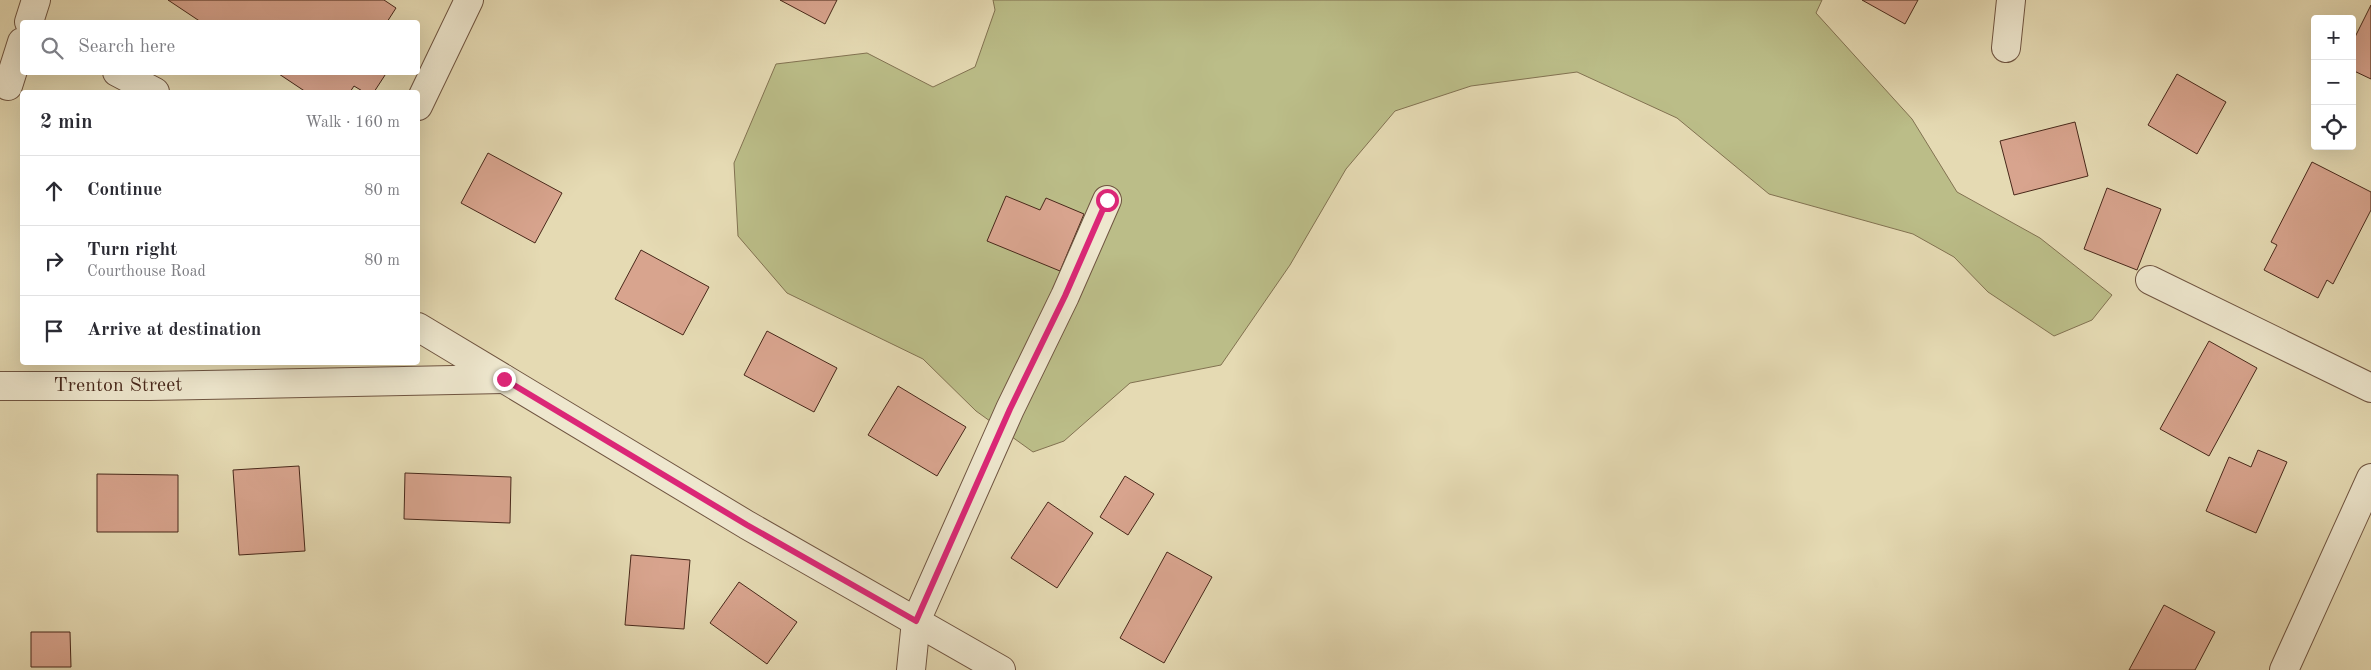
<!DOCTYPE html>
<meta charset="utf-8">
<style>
body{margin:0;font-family:"Old Standard TT",serif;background:#f7f7f7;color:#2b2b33}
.controls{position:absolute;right:15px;top:15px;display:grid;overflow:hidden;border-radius:5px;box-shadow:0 5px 20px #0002}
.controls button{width:45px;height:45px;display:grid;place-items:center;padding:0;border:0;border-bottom:1px solid #e1e1e2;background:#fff;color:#2b2b33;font:25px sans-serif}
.stop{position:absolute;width:15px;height:15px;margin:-11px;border:4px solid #db2777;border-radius:50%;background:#fff}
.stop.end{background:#db2777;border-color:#fff;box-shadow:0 1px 5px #0008}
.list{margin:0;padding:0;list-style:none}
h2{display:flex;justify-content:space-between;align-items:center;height:65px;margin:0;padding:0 20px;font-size:21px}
h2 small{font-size:16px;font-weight:400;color:#7c7c81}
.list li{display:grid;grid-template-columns:32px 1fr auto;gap:15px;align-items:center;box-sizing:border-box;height:70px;padding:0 20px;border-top:1px solid #e1e1e2}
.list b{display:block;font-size:19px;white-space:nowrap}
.list p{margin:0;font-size:16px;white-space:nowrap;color:#7c7c81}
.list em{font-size:16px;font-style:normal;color:#7c7c81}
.icon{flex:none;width:28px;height:28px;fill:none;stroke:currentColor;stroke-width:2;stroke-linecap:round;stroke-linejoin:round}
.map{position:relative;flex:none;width:2371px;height:670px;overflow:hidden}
.search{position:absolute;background:#fff;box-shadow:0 5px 20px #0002;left:20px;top:20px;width:400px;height:55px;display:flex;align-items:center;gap:12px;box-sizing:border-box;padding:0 18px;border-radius:5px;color:#7c7c81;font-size:19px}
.panel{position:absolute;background:#fff;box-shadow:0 5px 20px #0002;left:20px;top:90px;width:400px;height:275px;border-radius:5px}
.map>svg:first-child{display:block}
.green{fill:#bbbd88;stroke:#827251}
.building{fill:#d8a48e;stroke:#48281a}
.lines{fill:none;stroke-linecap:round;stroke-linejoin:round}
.minor-casing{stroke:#6f5440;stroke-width:30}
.minor{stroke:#eee7ce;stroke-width:28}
.route{stroke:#db2777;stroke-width:6}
.labels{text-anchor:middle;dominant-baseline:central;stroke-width:5;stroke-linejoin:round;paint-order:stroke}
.street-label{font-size:20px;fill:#48281a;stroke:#eee7ce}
</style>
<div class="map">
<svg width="2371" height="670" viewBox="0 0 2371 670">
<rect width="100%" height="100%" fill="#e5dab3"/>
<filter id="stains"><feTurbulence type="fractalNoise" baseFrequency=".004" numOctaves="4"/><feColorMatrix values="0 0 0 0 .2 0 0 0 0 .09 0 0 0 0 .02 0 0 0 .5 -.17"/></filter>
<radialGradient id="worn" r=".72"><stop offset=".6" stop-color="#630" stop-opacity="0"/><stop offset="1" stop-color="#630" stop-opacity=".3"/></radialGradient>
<path class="green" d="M993,0H1822L1816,13L1912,119L1957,192L2040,238L2112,295L2092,320L2054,336L1988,292L1954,257L1913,234L1769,194L1677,118L1577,72L1471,86L1395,111L1346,169L1290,265L1221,365L1130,383L1064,441L1033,452L976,411L923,359L787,293L738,236L734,163L776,64L867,53L933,87L975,67L995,10Z"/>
<path class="building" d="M168,0H384L396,8L387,22H201Z
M780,0H837L825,24Z
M1862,0H1918L1905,24Z
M2371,5V79L2352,70V43Z
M276,72H387L374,92H364L354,86L350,92H306Z
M2177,74L2226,102L2197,154L2148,125Z
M2075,122L2088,176L2014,195L2000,141Z
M488,153L562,193L535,243L461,203Z
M2312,162L2371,192V210L2333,284L2327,280L2318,298L2264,270L2277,245L2271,242Z
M2107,188L2161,209L2137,270L2084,249Z
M1006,196L1040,210L1046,198L1084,214L1060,271L987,241Z
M641,250L709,287L683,335L615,299Z
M767,331L837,368L814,412L744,375Z
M2209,341L2257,368L2209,456L2160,429Z
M898,386L966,427L937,476L868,435Z
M2258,450L2287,462L2256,533L2206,511L2229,457L2251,467Z
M299,466L305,551L239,555L233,470Z
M405,473L511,477L510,523L404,519Z
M97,474L178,475V532H97Z
M1125,476L1154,494L1128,535L1100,517Z
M1048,502L1093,533L1057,588L1011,558Z
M1167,552L1212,577L1164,663L1120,638Z
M631,555L690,560L684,629L625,625Z
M739,582L797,622L767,664L710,623Z
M2164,605L2215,632L2195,670H2129Z
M31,632H70L71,667H31Z"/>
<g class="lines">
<defs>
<g id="minor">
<path d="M29,22L36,0"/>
<path d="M2006,48L2011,0"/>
<path d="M117,72L155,92"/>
<path d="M8,86L22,42"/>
<path d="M418,106L469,0"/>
<path d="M2150,280L2371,388"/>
<path d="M418,327L747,525L1001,670"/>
<path id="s1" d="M0,386H150L504,379"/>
<path d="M911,670L916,621L1010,409L1065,296L1107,200"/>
<path d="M2284,670L2371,478"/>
</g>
</defs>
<use href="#minor" class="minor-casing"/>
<use href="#minor" class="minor"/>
</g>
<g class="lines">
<path class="route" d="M504,379L747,525L916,621L1010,409L1065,296L1107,200"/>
</g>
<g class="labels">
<g class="street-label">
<text stroke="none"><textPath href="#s1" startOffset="118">Trenton Street</textPath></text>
</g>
</g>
<rect width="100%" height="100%" filter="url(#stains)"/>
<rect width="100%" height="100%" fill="url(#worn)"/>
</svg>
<div class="controls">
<button>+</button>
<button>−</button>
<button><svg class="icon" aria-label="locate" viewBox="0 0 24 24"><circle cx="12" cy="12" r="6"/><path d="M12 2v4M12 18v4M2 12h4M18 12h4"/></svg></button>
</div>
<div class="stop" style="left:1107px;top:200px"></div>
<div class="stop end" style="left:504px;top:379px"></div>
<div class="search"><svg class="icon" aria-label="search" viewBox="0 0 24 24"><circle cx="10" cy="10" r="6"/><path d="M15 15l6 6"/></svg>Search here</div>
<section class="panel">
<h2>2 min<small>Walk · 160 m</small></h2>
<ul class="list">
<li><svg class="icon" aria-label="ahead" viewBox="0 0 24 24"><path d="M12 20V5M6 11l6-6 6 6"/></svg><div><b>Continue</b></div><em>80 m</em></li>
<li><svg class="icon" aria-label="right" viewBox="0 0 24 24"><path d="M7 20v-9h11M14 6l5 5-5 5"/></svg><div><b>Turn right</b><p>Courthouse Road</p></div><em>80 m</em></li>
<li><svg class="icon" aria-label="arrive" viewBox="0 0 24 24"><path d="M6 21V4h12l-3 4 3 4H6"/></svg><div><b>Arrive at destination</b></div></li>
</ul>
</section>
</div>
